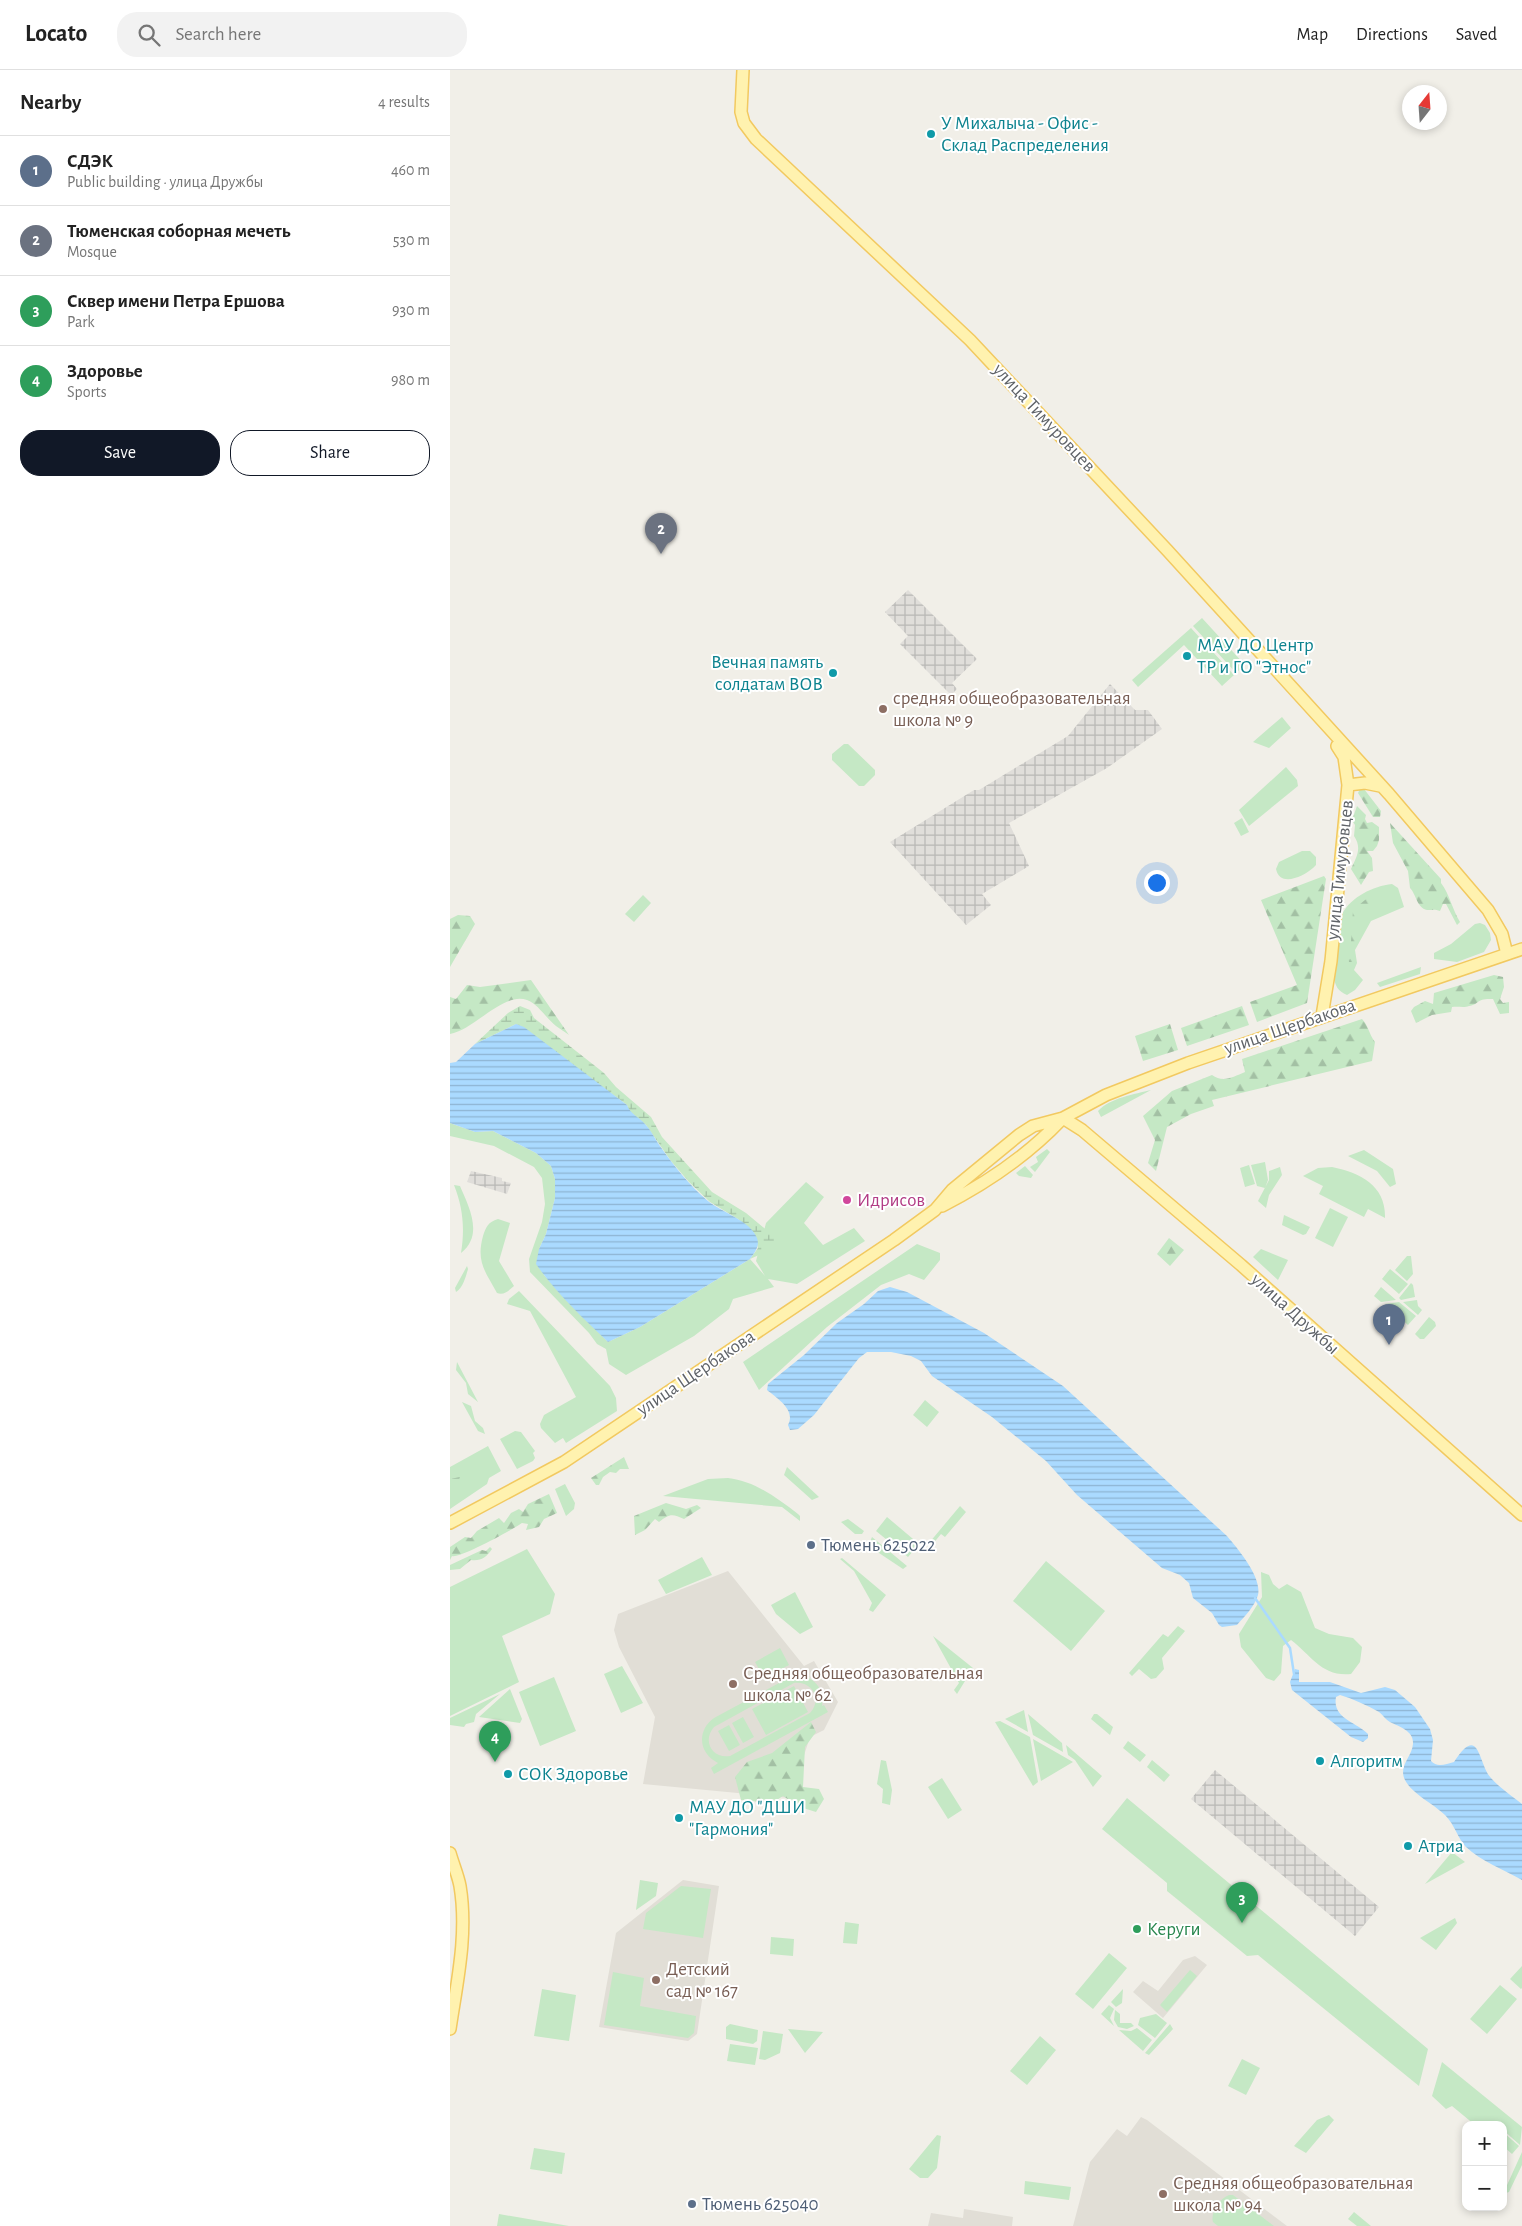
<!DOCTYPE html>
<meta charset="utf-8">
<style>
body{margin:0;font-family:"Alegreya Sans",sans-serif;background:#f2f2f2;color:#222}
.controls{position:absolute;right:15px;bottom:15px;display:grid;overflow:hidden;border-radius:10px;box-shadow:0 2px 8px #0003}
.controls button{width:45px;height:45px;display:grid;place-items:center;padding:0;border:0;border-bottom:1px solid #e0e0e0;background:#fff;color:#222;font:25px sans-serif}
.compass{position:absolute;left:952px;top:15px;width:45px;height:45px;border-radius:50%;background:#fff;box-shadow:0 2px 8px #0003;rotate:17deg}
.you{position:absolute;left:706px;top:812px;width:18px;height:18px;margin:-12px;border:4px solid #fff;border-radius:50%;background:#1a73e8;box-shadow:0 0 0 8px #1a73e833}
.badge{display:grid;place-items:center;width:32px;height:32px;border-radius:50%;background:#111827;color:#fff;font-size:16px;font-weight:700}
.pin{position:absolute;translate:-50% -41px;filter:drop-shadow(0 1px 2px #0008)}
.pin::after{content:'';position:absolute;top:26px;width:18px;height:15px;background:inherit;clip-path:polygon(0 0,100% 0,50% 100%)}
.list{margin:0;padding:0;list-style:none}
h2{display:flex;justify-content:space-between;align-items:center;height:65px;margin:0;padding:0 20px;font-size:21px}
h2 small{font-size:16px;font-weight:400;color:#767676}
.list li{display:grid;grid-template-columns:32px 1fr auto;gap:15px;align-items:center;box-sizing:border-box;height:70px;padding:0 20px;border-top:1px solid #e0e0e0}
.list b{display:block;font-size:19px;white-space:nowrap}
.list p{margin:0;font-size:16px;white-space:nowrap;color:#767676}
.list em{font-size:16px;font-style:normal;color:#767676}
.actions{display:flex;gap:10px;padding:15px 20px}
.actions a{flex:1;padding:11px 0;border:1px solid #111827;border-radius:20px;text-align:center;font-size:18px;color:#111827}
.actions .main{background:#111827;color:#fff}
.icon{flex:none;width:28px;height:28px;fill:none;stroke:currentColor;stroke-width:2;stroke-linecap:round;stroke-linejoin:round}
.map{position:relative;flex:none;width:1072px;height:2156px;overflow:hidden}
header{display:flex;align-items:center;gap:30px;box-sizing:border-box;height:70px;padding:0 25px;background:#fff;border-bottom:1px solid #e0e0e0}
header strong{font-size:24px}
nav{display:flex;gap:28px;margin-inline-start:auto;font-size:18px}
.search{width:350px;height:45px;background:#f2f2f2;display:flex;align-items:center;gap:12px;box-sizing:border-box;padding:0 18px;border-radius:20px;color:#767676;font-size:19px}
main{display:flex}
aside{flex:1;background:#fff}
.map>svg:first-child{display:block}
.industrial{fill:url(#industrial-grid)}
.education{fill:#e1ded6}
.green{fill:#c5e8c5;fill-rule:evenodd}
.forest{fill:url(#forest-firs)}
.wetland{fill:url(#wetland-marsh)}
.water{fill:url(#water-rules)}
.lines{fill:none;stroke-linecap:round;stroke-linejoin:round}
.stream{stroke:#aadaff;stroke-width:2.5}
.major-casing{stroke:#f2c960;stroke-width:14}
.major{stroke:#fff2af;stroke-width:11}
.culture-dot{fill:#0f9aa8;stroke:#fff;stroke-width:2}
.education-dot{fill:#8d6e63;stroke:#fff;stroke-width:2}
.hotel-dot{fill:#d1479c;stroke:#fff;stroke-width:2}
.service-dot{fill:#5c6f8a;stroke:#fff;stroke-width:2}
.leisure-dot{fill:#2e9e5b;stroke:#fff;stroke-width:2}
.labels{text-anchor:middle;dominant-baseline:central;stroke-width:4;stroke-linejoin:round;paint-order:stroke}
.culture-label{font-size:19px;fill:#0d838f;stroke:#fff;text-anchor:start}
.street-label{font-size:19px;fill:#5f6368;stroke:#fff}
.education-label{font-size:19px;fill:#785e54;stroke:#fff;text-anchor:start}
.hotel-label{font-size:19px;fill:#b23c85;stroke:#fff;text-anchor:start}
.service-label{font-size:19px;fill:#4e5e75;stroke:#fff;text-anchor:start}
.leisure-label{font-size:19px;fill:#27864d;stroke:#fff;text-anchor:start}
</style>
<header>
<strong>Locato</strong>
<div class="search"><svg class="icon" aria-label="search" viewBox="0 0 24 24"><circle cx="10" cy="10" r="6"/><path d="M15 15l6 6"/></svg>Search here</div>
<nav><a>Map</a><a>Directions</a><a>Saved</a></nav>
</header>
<main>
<aside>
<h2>Nearby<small>4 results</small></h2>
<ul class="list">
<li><span class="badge" style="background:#5c6f8a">1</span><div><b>СДЭК</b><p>Public building · улица Дружбы</p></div><em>460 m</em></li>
<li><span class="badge" style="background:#6b7280">2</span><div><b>Тюменская соборная мечеть</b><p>Mosque</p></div><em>530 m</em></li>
<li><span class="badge" style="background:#2e9e5b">3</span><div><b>Сквер имени Петра Ершова</b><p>Park</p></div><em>930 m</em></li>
<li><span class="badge" style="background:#2e9e5b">4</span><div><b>Здоровье</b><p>Sports</p></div><em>980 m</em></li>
</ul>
<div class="actions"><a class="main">Save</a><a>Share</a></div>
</aside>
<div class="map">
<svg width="1072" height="2156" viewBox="0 0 1072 2156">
<defs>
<pattern id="industrial-grid" width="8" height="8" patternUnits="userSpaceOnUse" patternTransform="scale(1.25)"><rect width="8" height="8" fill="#e0deda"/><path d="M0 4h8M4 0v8" fill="none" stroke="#b9b8b5"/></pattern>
<pattern id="forest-firs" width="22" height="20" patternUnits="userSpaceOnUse" patternTransform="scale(1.25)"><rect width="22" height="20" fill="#c5e8c5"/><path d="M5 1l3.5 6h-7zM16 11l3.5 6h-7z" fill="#a3c0a4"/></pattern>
<pattern id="wetland-marsh" width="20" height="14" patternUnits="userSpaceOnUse" patternTransform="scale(1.25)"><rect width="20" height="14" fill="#c5e8c5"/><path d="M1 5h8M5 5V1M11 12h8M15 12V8" fill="none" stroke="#a3c0a4"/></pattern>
<pattern id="water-rules" width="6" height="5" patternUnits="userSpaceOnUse" patternTransform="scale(1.25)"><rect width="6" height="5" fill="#aadaff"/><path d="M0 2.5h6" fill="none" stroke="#8eb4d2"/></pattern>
</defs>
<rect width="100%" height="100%" fill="#f1efe8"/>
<path class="industrial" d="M458,520L527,589L502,613L507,619L501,625L450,574L458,566L435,542Z
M660,614L685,640H698L712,659L657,698L559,753L579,796L532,824L541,835L516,855L440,772L524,720H529L618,666Z
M21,1101L52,1108V1111L61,1113L57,1124L17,1112Z
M765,1700L929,1837L905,1866L741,1729Z"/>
<path class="education" d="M278,1501L354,1596L364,1591L388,1632L374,1660L360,1667L340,1728L193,1714L205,1647L169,1577L164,1560L168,1544Z
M233,1810L269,1816L247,1964L238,1971L149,1957L166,1863Z
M745,1886L757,1895L713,1948L683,1922L693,1911L708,1921L733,1890Z
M691,2047L697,2050L837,2156H623L640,2092L667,2059L677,2066Z
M514,2139L563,2147L562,2156H478L481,2143L513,2148Z"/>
<path class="green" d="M752,548L795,595L786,603L743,556Z
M741,558L784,605L772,616L734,575L688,617L682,610Z
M832,647L841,658L819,678L803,672Z
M394,674H398L425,700V705L414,716H409L382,690V684Z
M836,697L847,710L848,716L799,756L789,740Z
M792,748L799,762L791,766L784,753Z
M852,781H860L866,787V795L863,798C854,806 830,818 826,799L829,792Z
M942,814L948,818L954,837L921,851L905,880L907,893L904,900L913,910L905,920L897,925C888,921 885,916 884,907L892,844C901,827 923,816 942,814Z
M193,825L201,833L184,852L175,844Z
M1030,853L1035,855L1040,863L1041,870L1034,882L1007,892L984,889V883L1001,874L1025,854Z
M971,897L970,904L930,917L927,913Z
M701,1020L651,1047L648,1041C660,1028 685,1024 701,1020Z
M0,1053L25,1062L43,1061L86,1083L101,1096L105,1109V1128L96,1164L89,1179L94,1205L158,1272L190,1257L300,1189L315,1206L306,1191L316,1153L356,1112L374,1127L354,1153L373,1175L404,1158L415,1171L347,1214L318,1209L324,1217L283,1229L279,1239L244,1266L176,1305L159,1294L156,1279L147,1274L139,1263L80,1202L79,1189L92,1152L95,1134L92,1108L84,1097L44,1076L0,1066Z
M597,1079L600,1082L585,1102L580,1097L588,1092L586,1087Z
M914,1080L943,1099L946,1114L940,1117L927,1101L898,1086Z
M815,1092L818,1110L815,1118L807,1116L801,1095Z
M799,1095L805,1114L795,1117L790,1098Z
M575,1096L583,1105L581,1108L569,1106L566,1103Z
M830,1097L832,1105L819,1125L816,1138L808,1131L819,1110V1101Z
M882,1097C911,1103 936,1116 935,1148L918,1139L914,1147L869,1124L873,1116L853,1106L868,1098Z
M4,1115L10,1116C19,1137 34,1165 11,1183C15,1158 13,1138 4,1115Z
M880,1138L898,1147L883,1177L865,1168Z
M834,1145L860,1157L856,1164L853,1165L832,1155Z
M48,1149L60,1153L49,1191L64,1216C59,1220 54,1226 47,1223C35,1201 26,1192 33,1166C36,1157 38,1152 48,1149Z
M467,1174L490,1183V1190L474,1210L459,1204L431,1215L377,1257L309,1320L293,1292Z
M811,1179L838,1190L828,1210L803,1187Z
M957,1186H961L963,1204L957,1211L945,1200Z
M17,1196L18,1199C16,1206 13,1218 6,1222L5,1218Z
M940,1199L958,1214L949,1224L932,1209Z
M961,1213L963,1215L965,1227L951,1230L949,1228Z
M931,1217L946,1230L931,1232L924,1226Z
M69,1221L160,1316L166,1328L167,1341L116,1373L113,1368L105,1373L91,1358L90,1354L94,1345L126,1327L80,1241L57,1234L59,1229Z
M967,1230L968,1236L972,1240L968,1245L953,1232Z
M949,1232L966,1246L958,1255L935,1234Z
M979,1247L985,1252L986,1256L974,1269H970L965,1264Z
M7,1292L28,1332L18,1324L16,1313L6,1300Z
M475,1330L489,1342L477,1357L463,1345Z
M12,1332L21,1336L25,1351L33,1358L35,1364L28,1361Z
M65,1361L71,1362L85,1381L83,1383L85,1388L83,1391L67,1399L50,1369Z
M38,1376L51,1401L39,1408L37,1414L0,1439V1397Z
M337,1397L369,1427L362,1430L334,1405Z
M278,1408C305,1411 327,1428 348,1444L350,1446V1451L332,1437L213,1426L258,1409Z
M115,1414L125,1433L124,1439L116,1446L105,1419Z
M510,1436L516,1442L495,1467L491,1464L482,1475L479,1473Z
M437,1447L469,1474L458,1487L426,1461Z
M398,1449L414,1461L412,1464H405L391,1452Z
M422,1467L457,1496L453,1499L420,1477L419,1474Z
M77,1479L105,1524L100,1544L52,1566L69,1612L0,1646V1517Z
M252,1487L262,1505L216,1524L208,1510Z
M392,1488L436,1525L423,1542L419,1540L422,1533L404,1501L390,1489Z
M596,1491L655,1541L621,1581L563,1531Z
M811,1502L819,1505L823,1514L829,1519L837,1514L851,1522L865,1558L879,1564L903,1568L912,1577L910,1592L901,1604C872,1607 862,1586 841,1570L833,1576L831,1603L824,1611L816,1608L791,1577L789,1564L812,1527Z
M345,1522L363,1557L350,1564L326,1544L321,1535Z
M728,1556L735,1561L712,1588L714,1599L706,1608L701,1609L689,1599L682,1606L679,1603L713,1564L718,1567Z
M483,1566L523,1598L507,1624L504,1620L509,1613Z
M330,1578L339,1595L314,1608L305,1592Z
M172,1596L193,1633L171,1643L154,1604Z
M342,1606C361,1603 375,1617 372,1636L374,1635L378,1642L264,1704L261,1698L268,1693C249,1684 246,1661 264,1648ZM344,1613C362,1611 373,1629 360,1643L280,1686C262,1689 252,1671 264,1657Z
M104,1607L126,1661L90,1676L69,1622Z
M344,1616L358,1642L316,1665L302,1639Z
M60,1619L72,1649L70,1653L29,1647Z
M50,1624L26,1644L24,1652L16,1654L14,1657L0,1655V1648Z
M574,1640L578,1662L555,1649Z
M578,1644L612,1673L613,1682L583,1665Z
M644,1644H647L663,1657L660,1665L641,1649Z
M293,1647L304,1667L293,1673L282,1653Z
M550,1651L580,1667L588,1712L583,1716L545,1652Z
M279,1655L290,1675L279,1681L268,1661Z
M583,1669L623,1692L591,1711Z
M678,1671L696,1685L690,1692L673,1678Z
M616,1675L652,1706L643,1717L625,1690L618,1685Z
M431,1690L436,1691L442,1720L440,1735L432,1733L433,1719L427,1714Z
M702,1690L720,1705L714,1712L697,1697Z
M492,1708L512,1740L498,1749L478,1717Z
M677,1728L978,1979L969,2016L808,1885L797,1886L717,1821V1813L652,1759Z
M1002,1782L1015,1792L975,1814Z
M190,1810L208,1813L206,1826L186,1840Z
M231,1816L261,1819L253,1868L193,1859L196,1843Z
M1005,1848L1007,1853L986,1880L970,1868Z
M395,1852L409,1854L407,1874L393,1873Z
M321,1867L344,1869L343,1886L320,1884Z
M659,1883L677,1898L643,1939L625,1924Z
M1072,1896V1918L1071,1919L1060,1909Z
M740,1900L747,1906L717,1942L710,1935Z
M163,1902L194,1908L190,1936L246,1946L244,1963L238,1968L154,1955Z
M1050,1915L1067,1929L1037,1964L1020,1949Z
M92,1919L126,1925L119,1971L84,1966Z
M673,1919L672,1933L666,1937L661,1932Z
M659,1935L664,1939L660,1948L664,1956L651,1944Z
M665,1940L670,1944V1953H681L684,1956L677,1959L668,1957L664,1950Z
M706,1944L717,1953L705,1968L688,1955L690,1948Z
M280,1954L308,1960L307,1971L303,1974L276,1969V1957Z
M720,1954L723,1959L699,1985L695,1983Z
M687,1958L702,1970L693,1981L669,1960L681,1961Z
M338,1959L373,1962L355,1983Z
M313,1961L333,1964L330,1983L315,1990L309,1989Z
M590,1966L606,1980L577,2015L560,2001Z
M280,1974L308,1978L305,1995L277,1991Z
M792,1989L810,1998L796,2025L778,2016Z
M992,1992L1072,2057L1070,2075L1053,2060V2055H1047L1044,2052L1045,2055H1025L1002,2036L996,2039L982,2026Z
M879,2045L884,2050L856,2083L844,2076L867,2050Z
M1053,2062L1069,2076L1062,2084L1053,2076Z
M487,2065L491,2066L487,2098L478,2108H470L459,2099Z
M84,2078L115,2083L112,2104L80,2099Z
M1072,2082V2095L1059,2122L1053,2124Z
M575,2111L621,2117L619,2130L574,2124Z
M779,2125H783L824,2156H768L763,2152C760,2143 770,2128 779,2125Z
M904,2142L921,2156H907L898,2149Z
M49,2144L119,2156H47Z"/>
<path class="forest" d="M910,719H914L931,741L930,747H923L908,723Z
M907,736L916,745L915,749L917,753L922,752L929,757V770L927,776L923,781H917L922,788L923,801L919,802L911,815L901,799C907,786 912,778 904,766L905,755L902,750Z
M940,753L991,809V813C1000,825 1002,839 1010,852L1007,855L996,834H993L990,841C985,839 982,840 977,840C967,838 966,824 960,818L958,801L943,773Z
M874,806L876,809L857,933L807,952L800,932L847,915L811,830Z
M921,825L926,826L925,839L920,841L907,856L905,874L901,880L903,892H899L897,885L901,872L903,840Z
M8,845L20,846L25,854L0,897V849Z
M1044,905L1053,907L1054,917L1050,929L1053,933L1059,932V943L1050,944L1043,929C1026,928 1030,934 1019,936C1014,938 1008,936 1002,937L1001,942L982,945L966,953L961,941L964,937L975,931L983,934L984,923Z
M81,910L119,965C115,962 110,959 106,956C96,948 88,934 77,930C54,921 24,960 0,964V927L6,929L17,915L30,917Z
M792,936L799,955L737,976L731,958Z
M912,949C918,955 919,964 925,972L922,991L762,1030L764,1036L741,1044L717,1057L706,1101L698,1093L705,1070L693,1046L722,1021L762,1005C773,1013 783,1007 795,1002L792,989Z
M720,954L728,980L693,991L685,966Z
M719,1168L734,1180L720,1196L707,1184Z
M174,1387L179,1399H170L166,1403L160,1402L153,1407L149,1415H146L141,1408Z
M10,1407L4,1424L0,1426V1409Z
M99,1424L107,1443L94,1449L89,1457L76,1460L78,1454L72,1453C62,1460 9,1489 2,1486L0,1490V1477L15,1467L21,1468L27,1461L49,1448L54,1453L61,1443L69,1439L73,1442L78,1434Z
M216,1433L236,1439L247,1435L251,1438L234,1449C222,1443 219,1444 209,1452L205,1449L195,1460L185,1465L184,1446Z
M40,1477L42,1479C36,1488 31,1491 21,1490L10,1499L0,1500V1495L32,1480L36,1481Z
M361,1652L366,1662L355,1677L353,1717L369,1719L374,1729L366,1742L350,1737L333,1726L322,1733L291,1730L285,1707L297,1692L322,1683Z"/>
<path class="wetland" d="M70,936L80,940L84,948L154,1003L166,1017L201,1047L212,1067L262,1122L296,1143L326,1168L322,1179L300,1189L308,1178L304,1163L288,1149L260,1132L239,1112L221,1091L196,1055L179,1041L177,1035L66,954L25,974L58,943Z"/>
<path class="water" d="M66,954L74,957L177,1035C180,1044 189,1047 195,1054C201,1060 205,1069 210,1076C224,1096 240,1116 258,1131C271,1142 301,1151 307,1168C310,1176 305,1182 300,1189L190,1257L158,1272C133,1248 106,1223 86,1194L89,1179L96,1164L105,1128V1109L101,1096L86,1083L43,1061L25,1062L0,1053V993L6,992L25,974Z
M440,1217L457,1222L534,1263L613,1316L777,1466C788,1479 812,1507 808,1525C805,1536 794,1547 787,1555L772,1557L769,1555L762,1543L743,1528L739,1513L730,1505L712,1498L627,1425L596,1391L542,1347L482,1306L471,1291L461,1286L441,1282H417L409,1288L364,1345L348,1359L340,1360L338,1355C346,1340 328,1329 317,1320L318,1314L354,1285L387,1253L414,1234L428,1221Z
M845,1599L849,1600V1612H880L911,1623L935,1617L945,1620L965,1637L980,1659L983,1670L981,1691C987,1698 996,1694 1004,1692C1030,1652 1028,1695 1041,1708C1050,1718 1062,1726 1072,1734V1810C1054,1800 1031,1791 1016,1777C1008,1769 1005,1755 995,1745C984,1734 962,1724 955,1710C948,1696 962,1687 963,1674C964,1661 950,1657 940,1652C936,1650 933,1645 929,1642C917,1635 903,1629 890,1625L886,1627C882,1649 907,1652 918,1664V1668L913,1672L901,1667L842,1620L840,1612Z"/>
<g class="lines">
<path class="stream" d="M805,1528L840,1578L844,1604"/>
<defs>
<path id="major" d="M293,0L291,42L294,53L306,69L520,270L717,480L939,724L1038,840L1052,864L1057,884
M898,715L915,713L930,716
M872,946L881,891L898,715L894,687L887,676
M613,1048L632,1060L791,1195L1072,1445
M492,1136C535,1114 579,1084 612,1049
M0,1453L114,1392L444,1170L485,1140L502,1120L569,1065L583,1056L613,1048L656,1025L738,993L1072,879
M0,1783C3,1794 8,1805 10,1816C18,1864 7,1912 0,1959"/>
</defs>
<use href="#major" class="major-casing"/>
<use href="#major" class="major"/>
</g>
<g class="culture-dot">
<circle cx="481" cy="64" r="5"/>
<circle cx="737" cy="586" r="5"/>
<circle cx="383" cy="603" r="5"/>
<circle cx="870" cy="1691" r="5"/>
<circle cx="58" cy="1704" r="5"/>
<circle cx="229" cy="1748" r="5"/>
<circle cx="958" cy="1776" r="5"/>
</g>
<g class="education-dot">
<circle cx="433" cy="639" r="5"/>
<circle cx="283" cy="1614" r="5"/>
<circle cx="206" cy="1910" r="5"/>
<circle cx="713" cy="2124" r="5"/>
</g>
<circle class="hotel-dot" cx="397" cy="1130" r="5"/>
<g class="service-dot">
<circle cx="361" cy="1475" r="5"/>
<circle cx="242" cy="2134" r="5"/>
</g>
<circle class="leisure-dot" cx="687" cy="1859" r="5"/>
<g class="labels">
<g class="culture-label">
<text x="491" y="53">У Михалыча - Офис -<tspan x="491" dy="22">Склад Распределения</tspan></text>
<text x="747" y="575">МАУ ДО Центр<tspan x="747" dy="22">ТР и ГО "Этнос"</tspan></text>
<text x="373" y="592" text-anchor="end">Вечная память<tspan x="373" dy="22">солдатам ВОВ</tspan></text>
<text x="880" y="1691">Алгоритм</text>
<text x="68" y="1704">СОК Здоровье</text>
<text x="239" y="1737">МАУ ДО "ДШИ<tspan x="239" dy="22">"Гармония"</tspan></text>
<text x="968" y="1776">Атриа</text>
</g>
<g class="street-label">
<text transform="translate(594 348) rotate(47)">улица Тимуровцев</text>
<text transform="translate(890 800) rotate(-84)">улица Тимуровцев</text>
<text transform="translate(840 957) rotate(-19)">улица Щербакова</text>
<text transform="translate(845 1244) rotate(42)">улица Дружбы</text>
<text transform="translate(246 1303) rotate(-34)">улица Щербакова</text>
</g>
<g class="education-label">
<text x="443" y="628">средняя общеобразовательная<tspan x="443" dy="22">школа № 9</tspan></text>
<text x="293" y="1603">Средняя общеобразовательная<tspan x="293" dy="22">школа № 62</tspan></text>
<text x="216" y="1899">Детский<tspan x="216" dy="22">сад № 167</tspan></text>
<text x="723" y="2113">Средняя общеобразовательная<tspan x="723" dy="22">школа № 94</tspan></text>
</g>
<g class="hotel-label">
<text x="407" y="1130">Идрисов</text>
</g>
<g class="service-label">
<text x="371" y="1475">Тюмень 625022</text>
<text x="252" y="2134">Тюмень 625040</text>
</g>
<g class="leisure-label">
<text x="697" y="1859">Керуги</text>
</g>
</g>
</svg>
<div class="controls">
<button>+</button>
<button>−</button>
</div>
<svg class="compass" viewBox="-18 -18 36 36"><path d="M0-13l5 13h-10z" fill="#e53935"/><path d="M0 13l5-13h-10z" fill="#767676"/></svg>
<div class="you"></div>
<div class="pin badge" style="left:939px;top:1275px;background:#5c6f8a">1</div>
<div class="pin badge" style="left:211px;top:484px;background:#6b7280">2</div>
<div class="pin badge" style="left:792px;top:1853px;background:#2e9e5b">3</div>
<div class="pin badge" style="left:45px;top:1692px;background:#2e9e5b">4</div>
</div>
</main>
